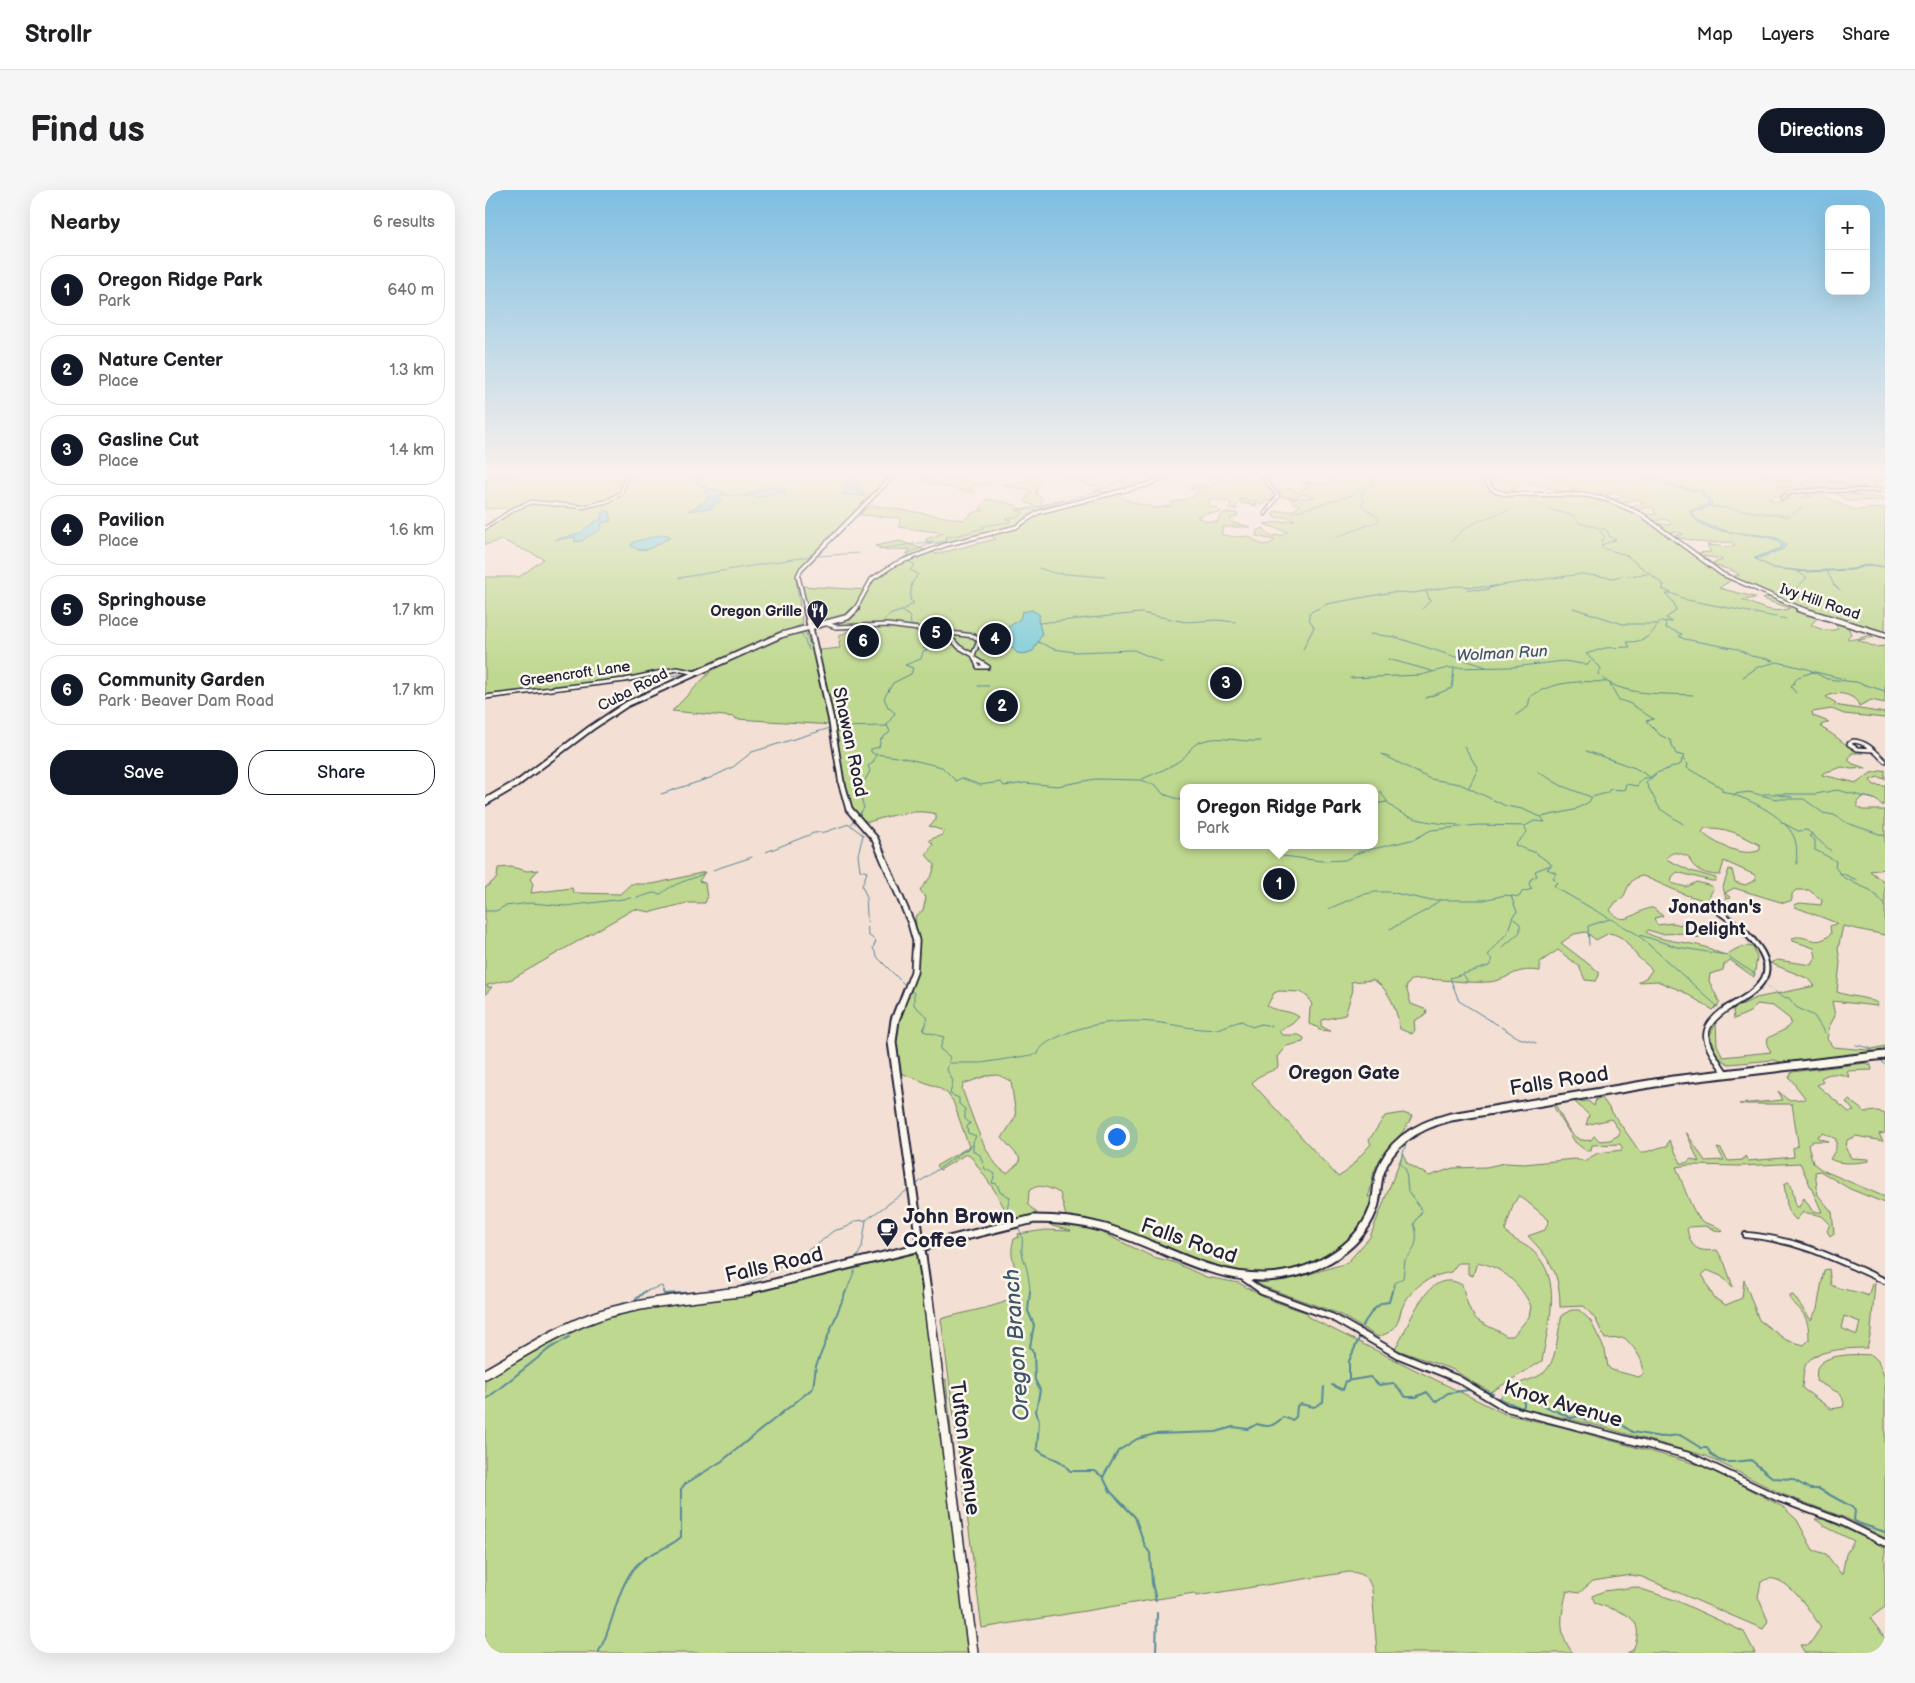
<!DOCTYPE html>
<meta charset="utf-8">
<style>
body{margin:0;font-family:"Balsamiq Sans",sans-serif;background:#f6f6f6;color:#202124}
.controls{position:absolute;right:15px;top:15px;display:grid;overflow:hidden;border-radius:10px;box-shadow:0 5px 20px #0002}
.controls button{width:45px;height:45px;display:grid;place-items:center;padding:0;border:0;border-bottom:1px solid #e0e0e0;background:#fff;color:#202124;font:25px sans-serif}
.you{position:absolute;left:631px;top:946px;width:18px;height:18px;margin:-12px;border:4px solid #fff;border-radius:50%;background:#1a73e8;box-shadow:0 0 0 8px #1a73e833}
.badge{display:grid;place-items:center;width:32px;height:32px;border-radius:50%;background:#111827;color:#fff;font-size:16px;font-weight:700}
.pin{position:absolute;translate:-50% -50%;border:2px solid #fff;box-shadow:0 1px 5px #0006}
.popup{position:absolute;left:695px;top:594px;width:198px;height:65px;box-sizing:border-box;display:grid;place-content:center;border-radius:10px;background:#fff;filter:drop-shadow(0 1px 4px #0005);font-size:16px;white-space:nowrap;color:#757577}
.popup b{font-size:19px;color:#202124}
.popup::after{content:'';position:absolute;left:50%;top:100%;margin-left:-10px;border:10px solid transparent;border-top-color:#fff}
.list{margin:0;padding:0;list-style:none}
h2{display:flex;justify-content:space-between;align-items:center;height:65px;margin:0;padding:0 20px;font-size:21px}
h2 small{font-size:16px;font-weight:400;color:#757577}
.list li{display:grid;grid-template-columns:32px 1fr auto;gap:15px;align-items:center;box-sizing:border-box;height:70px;margin:0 10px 10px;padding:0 10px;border:1px solid #e0e0e0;border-radius:20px}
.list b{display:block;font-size:19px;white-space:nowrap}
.list p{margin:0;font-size:16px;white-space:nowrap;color:#757577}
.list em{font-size:16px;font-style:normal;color:#757577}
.actions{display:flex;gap:10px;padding:15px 20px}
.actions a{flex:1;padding:11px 0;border:1px solid #111827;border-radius:20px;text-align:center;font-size:18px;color:#111827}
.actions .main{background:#111827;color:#fff}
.map{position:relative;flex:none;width:1400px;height:1463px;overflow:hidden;border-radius:20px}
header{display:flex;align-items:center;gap:30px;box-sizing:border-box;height:70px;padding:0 25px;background:#fff;border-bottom:1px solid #e0e0e0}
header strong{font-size:24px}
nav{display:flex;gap:28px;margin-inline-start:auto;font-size:18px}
.intro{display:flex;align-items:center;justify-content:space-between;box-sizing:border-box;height:120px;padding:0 30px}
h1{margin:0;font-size:35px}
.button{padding:12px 22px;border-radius:20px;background:#111827;color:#fff;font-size:18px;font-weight:700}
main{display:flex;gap:30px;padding:0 30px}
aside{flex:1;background:#fff;border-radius:20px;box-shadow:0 5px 20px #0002}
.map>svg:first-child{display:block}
.green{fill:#bed88f;stroke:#707d65;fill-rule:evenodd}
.water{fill:#7dcdd8;stroke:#598999}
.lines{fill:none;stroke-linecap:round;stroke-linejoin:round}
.stream-far1{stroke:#598999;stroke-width:1}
.stream{stroke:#598999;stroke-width:2}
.street-far4-casing{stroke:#22223b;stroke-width:5}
.street-far3-casing{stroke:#22223b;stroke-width:6}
.street-far2-casing{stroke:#22223b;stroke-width:8}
.street-far1-casing{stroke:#22223b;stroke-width:8}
.street-casing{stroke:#22223b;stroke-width:9}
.secondary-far4-casing{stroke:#22223b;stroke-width:5.5}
.secondary-far3-casing{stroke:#22223b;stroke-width:8}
.secondary-far2-casing{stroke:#22223b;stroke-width:9}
.secondary-far1-casing{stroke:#22223b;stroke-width:11}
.secondary-casing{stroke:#22223b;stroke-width:12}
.street-far4{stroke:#fbf7ec;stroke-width:2.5}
.street-far3{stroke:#fbf7ec;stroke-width:3}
.street-far2{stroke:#fbf7ec;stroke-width:4}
.street-far1{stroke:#fbf7ec;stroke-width:4.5}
.street{stroke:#fbf7ec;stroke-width:5.5}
.secondary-far4{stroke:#fbf7ec;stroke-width:3}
.secondary-far3{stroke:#fbf7ec;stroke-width:4.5}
.secondary-far2{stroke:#fbf7ec;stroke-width:5.5}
.secondary-far1{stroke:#fbf7ec;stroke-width:7}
.secondary{stroke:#fbf7ec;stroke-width:9}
.labels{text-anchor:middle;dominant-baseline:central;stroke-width:5;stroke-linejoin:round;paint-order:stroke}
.far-street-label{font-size:15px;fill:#22223b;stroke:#fbf7ec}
.far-poi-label{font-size:15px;font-weight:bold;fill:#22223b;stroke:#fbf7ec;text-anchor:end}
.far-water-label{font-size:16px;font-style:italic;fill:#3d556a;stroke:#fbf7ec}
.street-label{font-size:18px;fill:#22223b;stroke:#fbf7ec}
.neighbourhood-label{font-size:19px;font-weight:bold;fill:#22223b;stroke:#fbf7ec}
.near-street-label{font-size:21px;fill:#22223b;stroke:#fbf7ec}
.near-poi-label{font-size:21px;font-weight:bold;fill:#22223b;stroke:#fbf7ec;text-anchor:start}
.near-water-label{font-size:22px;font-style:italic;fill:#3d556a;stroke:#fbf7ec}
</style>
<header>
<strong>Strollr</strong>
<nav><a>Map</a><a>Layers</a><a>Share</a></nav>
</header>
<div class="intro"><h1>Find us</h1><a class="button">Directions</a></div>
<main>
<aside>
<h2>Nearby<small>6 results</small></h2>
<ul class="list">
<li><span class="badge">1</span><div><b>Oregon Ridge Park</b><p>Park</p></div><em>640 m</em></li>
<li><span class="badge">2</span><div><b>Nature Center</b><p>Place</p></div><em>1.3 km</em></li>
<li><span class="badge">3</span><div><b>Gasline Cut</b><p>Place</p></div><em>1.4 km</em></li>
<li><span class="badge">4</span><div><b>Pavilion</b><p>Place</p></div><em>1.6 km</em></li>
<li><span class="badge">5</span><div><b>Springhouse</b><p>Place</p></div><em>1.7 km</em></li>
<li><span class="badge">6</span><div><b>Community Garden</b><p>Park · Beaver Dam Road</p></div><em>1.7 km</em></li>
</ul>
<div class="actions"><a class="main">Save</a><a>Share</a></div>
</aside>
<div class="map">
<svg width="1400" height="1463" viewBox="0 0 1400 1463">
<rect width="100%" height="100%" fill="#f3dfd4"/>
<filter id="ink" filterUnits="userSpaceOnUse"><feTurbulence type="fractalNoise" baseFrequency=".02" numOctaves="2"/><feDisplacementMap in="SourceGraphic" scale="10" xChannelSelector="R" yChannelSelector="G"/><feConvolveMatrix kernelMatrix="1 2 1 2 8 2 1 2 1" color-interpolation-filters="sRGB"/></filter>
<g filter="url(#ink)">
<path class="green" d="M55,282H407L313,381L311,389L318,438L215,481L192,477L140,489L0,506V387H34L59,369L17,350L0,355V339L42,312H38L28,318L0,319V299L2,297L0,291Z
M463,282L483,284L472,288L490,294L507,293L483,297L491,302L489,303L439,292L436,289L448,290L446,292L448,293L463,292L470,286L462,285Z
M554,282L550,288L556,293L552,298L551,303L557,309L556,315L578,309L577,311H569L566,318H555L540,312L545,299L529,298L517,294L544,291L546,287L536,284Z
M619,282H688C667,293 633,307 610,301L616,295L606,296L583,287L602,293Z
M767,282H781L777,289L790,304L785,306L789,308L788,310L781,311L777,315L768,313L772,311L753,309L772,316L755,313L750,316L752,319H744L746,314L745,312L725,309L723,315L732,318L736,322L721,323L712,327L724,332L734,331V327L739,323H752L753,326L745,329L748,333L766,337H738L736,344L748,347L764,346C772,352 780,360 790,350L771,346L772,341L778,338L785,346L799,345L802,342L779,334L810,330L802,327L790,328L787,323C797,318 808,325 815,315L807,312L806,309L830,307L818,304L810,308L797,307L794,301L804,298L814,302L824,295L815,292L843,294L852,286L826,282H862L868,285L875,282L995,284L1000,285L999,288C1001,291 1002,295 1005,298C1011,307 1030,306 1040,306L1018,303L1006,298L1001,287L1012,288L1016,286L1031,284L1015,282H1048L1079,287L1115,282H1319L1336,286L1365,284L1375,287L1400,288V290L1388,292L1392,296L1376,290L1365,291L1381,297C1368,300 1356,289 1341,291L1356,293L1367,299C1363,300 1356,301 1351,300C1340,298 1334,285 1322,291L1332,293L1346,301L1317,300L1293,295L1292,297L1306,301L1284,309L1292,312L1303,310L1301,306L1310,304L1316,308L1327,306L1313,303L1315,302L1337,303L1343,308L1369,320L1400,318V445L1330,426L1332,428L1326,435C1335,439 1342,442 1353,439L1350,433L1363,437L1366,444L1362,448C1373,453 1383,441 1396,446L1373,450L1390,457L1400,456V513L1386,510L1374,516C1371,504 1351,500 1341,507L1351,513L1349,515L1400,523V528L1359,524L1347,519L1327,522L1328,526L1344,532L1336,535L1337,538C1352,546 1362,558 1378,563H1367L1363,570L1368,574L1381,578L1366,579L1357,577L1338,583L1337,585L1372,593L1386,583L1400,580V589L1393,587L1385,590L1389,595L1400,596V611L1398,616C1391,609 1386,607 1377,607L1372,612V616L1377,620H1400V679L1385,681L1400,693V745L1358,736L1353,759L1355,772L1352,802C1365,807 1383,807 1392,813V816L1347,811L1350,826L1345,835L1342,849L1348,857L1383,860L1400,856V861L1300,873L1288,870L1244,874C1232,869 1228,857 1225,845L1231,833L1232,855L1238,867L1286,862L1282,855L1283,848L1301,839L1306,833L1305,829L1288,816L1272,814L1265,822L1249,829L1248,819L1271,808L1330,796L1324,789L1285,773L1292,770L1327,775L1331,767L1329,758L1308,751L1307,748C1322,743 1330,759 1346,744L1345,736L1352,733L1310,717L1309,715L1315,713L1336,715L1337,710L1324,700H1311L1307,704V710L1299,713L1249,698L1240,703L1246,708L1241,709L1238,697L1244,679L1247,680L1250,692L1260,695L1271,690L1270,685L1239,671L1235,685C1222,685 1208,681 1204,667C1195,663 1187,659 1181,669L1206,681L1231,688L1230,691H1226L1192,682L1187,687L1186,693L1201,697L1212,692L1226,696L1228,699L1222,711L1201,705L1158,686C1145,687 1143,698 1138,708L1131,712L1125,720C1140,741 1153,717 1168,718L1178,726L1169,728L1172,735L1188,733L1196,735L1198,729L1213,738L1214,748L1200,743L1176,744L1163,740L1161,742C1172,751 1204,752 1220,757C1228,759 1233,764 1242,765C1249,759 1259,754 1268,757L1272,768L1269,787L1245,770L1239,775L1238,780L1225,784L1224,791L1235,813L1228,820L1197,801L1172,791L1153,792L1162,787L1167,780C1163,775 1157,771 1152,766C1142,754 1140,746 1124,743L1111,750L1101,742L1089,744L1076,753L1114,782V786L1111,791L1100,790L1094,776L1073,760L1055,772V781C1027,777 1026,790 1003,792C977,794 952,787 926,790L921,797L926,814L942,820L941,824L929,831L930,840L927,844L915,839C912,821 905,799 888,790L866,792L868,800L860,825L837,830L836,836L845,841L834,840L832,837L824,834L825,818L827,815L824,808L816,802L794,801L789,803L782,816C792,822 806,820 814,827L807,834L794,841L797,845H814L819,848L818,852L801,856L792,867L793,877C785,883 771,885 767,893L853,987L861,982L886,954L884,950L900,926L918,923L927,926C919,945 901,958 891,977C886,986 887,998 883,1007L889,1006C875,1059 824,1084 773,1084C764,1084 754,1085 746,1083C691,1069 638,1035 581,1026L575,1003C564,998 554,992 544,1001L543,1015L552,1023L533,1028L523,1025L510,1001L485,965L481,964L455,980L451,976L484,957L468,911L462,903L452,897L416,883L413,875L410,839L431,786L434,758L430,727L438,720L441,708L435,700L447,685L450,675L441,665L448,654L444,650L457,645L459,641L444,636L451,630V624C429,618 404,626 383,632C365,623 365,616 363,600L360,599L348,535L251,529L250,527L187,521L233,474L288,449L320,441L327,461L355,458L354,451L356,450L353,447L363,441H374V438L358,439L359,437H383L327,435L316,396L382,400C395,377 422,370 445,360L451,364L511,349L505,345L535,337L551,323L627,304L647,312L670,318L686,316L687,312L704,309L715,301L713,299H704L709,295L724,297L734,293L727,291L728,288L746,284L760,286ZM1038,293C1058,293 1076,304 1097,304L1085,300C1097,299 1112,305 1125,309L1127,308L1121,305L1127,303L1137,305V308L1127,309L1137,313L1152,309L1159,313L1145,317L1154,320L1162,317L1168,318L1171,324H1160L1168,331C1175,331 1181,326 1186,334L1184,335L1170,333L1181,342H1194L1198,344L1187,346L1189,347L1222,353L1247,352L1250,355L1243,357L1222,355L1226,362L1213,363L1217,366L1237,369L1236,371L1227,373C1236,380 1247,377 1254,385L1246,387L1285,407L1277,409L1305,418C1289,425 1273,416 1258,410L1271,408L1269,407L1234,398L1248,389C1199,366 1163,317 1107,306C1087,302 1062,306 1042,306L1081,305C1063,299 1044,306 1026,300ZM699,598H889V655H699ZM1220,638C1242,637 1256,645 1275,655V660C1260,668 1229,654 1217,642ZM513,885L526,891L531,926L517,948L534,967L535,972L522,983C502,976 485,919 477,899L478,894L501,886Z
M1378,300L1399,301L1390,303L1400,310L1364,311L1349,302L1377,301L1366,304L1379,306L1381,302Z
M503,309L531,315L532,318L554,320C545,324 540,332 532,336C517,341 454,357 442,353L441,349L459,343L414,337L415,328L374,325L386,315L479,330L489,322L499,320L495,318Z
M415,351L440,360L418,369L425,359L403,360L390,356Z
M26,677L42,681L53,680L45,689L48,694L46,703L87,698L89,703L135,704L146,694H168L220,682L214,691L220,693L222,708L220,713H202L166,722L149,719L27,789L2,795V797H7L0,805V698L12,688L13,678Z
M1381,873L1386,875L1387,880L1362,881L1364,887C1354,883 1345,882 1336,888L1338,892L1332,895L1364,922L1369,921L1361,912L1364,910L1380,922L1393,921L1400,924V943L1394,944L1398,951L1371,946L1362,950L1361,959L1366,968L1384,969V971C1372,973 1356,975 1345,969L1351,959V949L1338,943L1333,946V948L1343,951H1328L1323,955L1328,973L1337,980L1400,1007V1013L1365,999L1335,981L1330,982L1333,1005L1347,1022L1349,1043L1345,1046L1342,1041L1345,1034L1337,1026L1318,1022L1311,1030L1303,1021L1299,994L1303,992L1306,994L1311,1016L1314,1017L1319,1008L1328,1022H1337L1315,973L1256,976L1204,975L1191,977C1197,990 1206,1022 1217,1031C1223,1035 1231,1035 1238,1041L1235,1042L1220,1036L1204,1037L1202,1039C1206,1059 1213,1062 1232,1060L1240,1074L1248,1097L1236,1086L1222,1080L1217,1084L1229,1108L1241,1115L1257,1108L1259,1090L1274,1130L1301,1150L1319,1155L1324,1150C1324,1132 1321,1123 1306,1111L1305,1106L1308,1105L1326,1130L1332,1119L1339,1080L1344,1079L1346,1095C1358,1101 1371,1100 1383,1106L1387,1094L1390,1092L1386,1141L1382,1158C1366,1158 1330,1159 1321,1174C1318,1180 1318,1191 1317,1198L1346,1219L1358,1217L1359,1213L1356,1204L1331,1191C1332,1188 1331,1183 1332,1179C1337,1163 1373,1164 1387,1165L1393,1171L1400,1188V1348L1361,1328L1297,1304L1221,1266L1106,1234L1040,1219L1015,1209C1022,1189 1052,1194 1063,1178C1072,1167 1073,1139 1077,1125L1086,1120H1094L1105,1130L1120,1160L1123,1177L1127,1180L1153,1187L1158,1185C1160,1170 1150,1159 1140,1148L1120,1149L1111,1130L1099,1116L1075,1117C1075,1084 1066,1070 1043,1046L1060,1040L1064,1030L1034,1005L1028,1015L1020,1041C1028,1051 1039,1053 1048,1061C1079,1090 1063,1134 1057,1171L1006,1202L989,1193L969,1180L910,1159C924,1139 941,1074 977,1095C981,1108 984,1127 997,1133C1006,1138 1013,1140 1021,1146H1028L1044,1127L1046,1116C1035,1094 1018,1077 992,1072L988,1086L983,1084V1073H973L966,1082C944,1086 926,1097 917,1118C914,1126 914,1134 907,1140C904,1143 898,1145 893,1147L852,1123L769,1093L811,1088L862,1073L885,1047L918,963L922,973L944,986L968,978L1001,977L1020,973L1039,974L1089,969L1099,971L1113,963L1137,960V957L1135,954L1107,955L1106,960H1100L1090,952L1067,914L1071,916C1080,932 1086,954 1106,950L1109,946L1115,951L1125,950L1134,945V940L1126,929L1101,935L1104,925L1090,912L1103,911L1109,916L1111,909L1117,908L1155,962C1164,963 1172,957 1182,956L1184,950L1196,973H1201L1206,969L1214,972L1201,942L1220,971L1239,970L1232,958L1236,959L1243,971L1258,970L1260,966L1263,971L1309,967L1308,958L1313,956V953L1307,914H1254L1298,910L1293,901L1303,910L1321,909L1304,887L1307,882ZM1359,1126L1375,1132L1372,1145L1356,1138Z
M565,1033L605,1037L668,1067L688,1072L721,1087L754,1093L782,1109L823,1123V1127L1020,1224L1077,1237L1222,1277L1298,1317L1312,1330L1328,1360L1341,1364L1357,1385L1361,1364L1369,1351L1341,1337L1330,1329H1339L1400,1357V1417L1385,1428L1400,1448V1463H1320L1315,1455H1324L1336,1437C1325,1422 1298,1376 1276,1392L1273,1407L1283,1431L1278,1439L1157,1387L1146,1385L1108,1391L1094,1403L1082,1401C1076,1425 1072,1443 1088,1463H892L887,1399C883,1386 878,1383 864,1382L730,1403L711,1406L709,1403L497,1438L456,1129C475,1123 507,1118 524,1110C529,1108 536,1100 535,1095C534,1078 522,1071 529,1049L534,1047L533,1044L561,1040L586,1041L567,1036Z
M436,1058L452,1192L461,1189L488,1463H0V1184L83,1137L164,1114L232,1108Z
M1150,1397L1190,1410L1259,1442L1270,1463H1142L1148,1460C1163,1425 1137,1423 1110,1413L1107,1406L1119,1401Z"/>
<path class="water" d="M1142,282C1160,283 1177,293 1195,297C1202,299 1210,299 1218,301L1219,305L1226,309L1227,314L1217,320L1206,321L1211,329L1225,336L1246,342L1284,346L1294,349L1301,355L1298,359L1271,369L1288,378L1320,381L1368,379L1383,374L1400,377L1384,375L1367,380L1321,382L1288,378L1269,368L1296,358L1297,356L1292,350C1264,340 1220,349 1204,321L1223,315V309L1217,306L1215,301C1191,301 1167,287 1142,282Z
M213,287L218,288L212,292L226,299L241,302L234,306L237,310L229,314L227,318L203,321L223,310V305L219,301L223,299L206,291L207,288Z
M370,290L375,293L373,302L379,304V306L356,304L361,299L357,295L362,291Z
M286,296H293L301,301L273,307L259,306Z
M121,321L125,322L126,331L116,333L117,338C111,344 102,345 97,351L90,352V347L69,350L96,343C100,337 111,332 117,328V323Z
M179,344L185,346V348C171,353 162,366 146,356L148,352Z
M547,420L555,425L553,430L557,444L548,461L539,464L532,463L522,452L525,448L517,445L522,438L535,429L537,422Z"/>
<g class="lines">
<path class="stream-far1" d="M1265,282L1335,299
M1166,287L1189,282
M876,302L880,303L875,305L880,312L876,314L878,317
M235,305L259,306
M1225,316L1300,326H1305L1317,317
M1064,319L1089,326L1094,333L1122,340L1125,347L1131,350L1116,355L1117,358L1141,365L1179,395L1177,399L1202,410L1301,429
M806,323L868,305L870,302L887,296L888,291L883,286L888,282
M1115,341L1120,347L1116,352
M852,347L894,331V328L878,317
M967,351C981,332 1005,327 1026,319
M394,359L449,351
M333,366L374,363
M423,368L424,363L442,355L461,351L460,347C473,347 486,341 499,338L497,336L525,332L527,330L520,329L534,326L539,322L531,320C572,315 616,304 651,282
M423,371L430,375L425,380L433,384L427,393L425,410L429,413L417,421L425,427L426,435L440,438
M554,378L569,383L620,387
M1311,380L1322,388L1311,398L1315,407
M1342,381L1349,395L1355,400
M1143,386L1162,384
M194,388L326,366
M982,399L999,400L1012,396
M1185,404H1181L1189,413L1191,421L1181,428L1187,432L1175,431C1166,446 1160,452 1142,452L1145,457L1120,458L1101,464L1115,477L1116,479L1113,484C1133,507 1179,503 1208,505
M1088,418L1138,434H1173
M937,419L945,411L941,400
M349,432L357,435L379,434
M1180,432L1181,438L1197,444L1194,446L1199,449L1253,459L1266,466L1288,470L1285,471
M554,433L656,423L701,432L732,430L750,432
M396,434L404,425L416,421
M316,442L324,460
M885,444L910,447L1001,477
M276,452L316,435
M553,452L569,459L589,462L649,460L677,472
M818,459L829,437L824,429V423L842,414L908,402L929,403L970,396L1002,397L1097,384L1128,388L1137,386
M903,469L947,481
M1326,481L1359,489
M1258,487L1273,477L1292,472L1323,479L1342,489L1371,492L1400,501
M865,488L936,485L963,478L1028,477L1079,471L1103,475L1105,471
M1125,494L1134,510C1149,513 1156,522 1169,529L1161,531L1175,545L1185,550L1191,564L1199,566L1198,569
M493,496H504
M1311,503L1306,497L1313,487L1328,482
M5,508L202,484
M941,508L967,498L969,479
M1031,525L1043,517L1045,507C1067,491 1095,491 1121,492
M350,537L402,536
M979,556L993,579L984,597
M1101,561L1150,578L1165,587
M391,564L412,567
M897,564L945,589L975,594L1021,616L1037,619L1056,627L1089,620L1104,612L1107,607L1122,603L1125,599L1139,600L1141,594L1152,596L1158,588H1165L1169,584L1196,574L1197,569
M415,567L457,577L471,591L476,588L495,595L516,592L519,596L540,593L573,596L610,589L655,590L671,595L678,604L699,611
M1198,570L1203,574L1202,578L1237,598V601C1259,607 1299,624 1309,647C1313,657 1311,664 1312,674
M1053,582L1077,596L1106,607
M1171,584L1161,593L1175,619L1198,634
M657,589C671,583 687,577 698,568C705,562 706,555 715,552C734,544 756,553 776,551
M895,601C898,605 901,610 904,614C920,631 952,633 973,635
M176,604L225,588L248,577L267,562L345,538
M1249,604L1264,602L1291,609H1319L1338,623L1349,625L1362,633L1400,646
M1278,604H1331L1352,600L1389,609
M1293,605L1307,607
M889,614L902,612
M373,626L379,618L374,601L385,581L383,576L388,573L391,565L386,562V559L394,557L396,549L405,542L402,535L410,523L403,517L399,508L408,493L426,484L428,478L420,475L436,469L438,462L443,460L438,458L447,452L444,450L448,445L446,442
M370,628L365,635L378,645L373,665L375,680L382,682L377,696L381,705L383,745L391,751L388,758L393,768L421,796
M1296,632L1313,641L1322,640L1346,661
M1040,637L1042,642L1030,655L1051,663L1066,674
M1327,644L1324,646L1330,650V660L1351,671L1350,677L1358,687L1368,692
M281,662L329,643L340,642L364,634
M798,666L837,671L860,670L875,662L930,649L946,640L993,635L1040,636L1049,631L1060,632L1057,628
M1067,675L1062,679L1071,683L1068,688L1072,693L1069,695L1071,698L1152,744L1233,817
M228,680L267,667
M1356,683L1372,690
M1369,693L1385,700L1400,714
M152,708L168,703L176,704C188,693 203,691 218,684
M843,719L876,705L890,702H905L942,710H999L1020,705L1034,707L1037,702L1047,699L1044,694L1046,689L1052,686L1050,681L1066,675
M0,721H11L20,716L46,713L81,716L146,708
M905,739L942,720L955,710
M1155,745L1192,757L1241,765L1270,784
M1104,755L1103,736L1125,729
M1018,757L1035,742V734L1029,729
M978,784L983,792
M1284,797L1297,807L1304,808L1311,817L1329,826L1340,843
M424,798L429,803V815L443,828L438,841L459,847L455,859L465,867L462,880L468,891L465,904L474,908V914L480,919V929L485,933L482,937L483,943L491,946L488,952V961L495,965L500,979L510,984L507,993L512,994L515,1002L525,1007L522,1019L531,1029
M1013,835L974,811L965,788L1004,776L1007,770L1003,765L1022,743L1028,726L1032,722L1026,706
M1016,837L1034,848L1051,853
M1371,855L1385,858L1389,863
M1394,868L1400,875
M465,873H496L553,864C555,856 563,852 571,848C605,831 646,828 683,834C696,836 719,841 732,839C740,837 748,833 757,831L767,837L776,834L786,836
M430,995L488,955
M533,1037C542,1052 534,1055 538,1067C543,1081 544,1088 545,1102
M372,1067L377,1057L381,1030
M251,1098L275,1088L333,1054L348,1041L362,1037L370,1031L381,1030L424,999
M158,1102L177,1096L179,1102
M210,1102H215
M361,1102L370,1080
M907,1102L910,1093L918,1088L920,1070C931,1060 934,1048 929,1034L937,1021L923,1001L921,980L915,972L922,951"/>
<path class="stream" d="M178,1101L179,1104L215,1102
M545,1101L543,1121L549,1135L545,1157L549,1164L550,1190L555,1200L551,1221L554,1232L552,1259C563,1270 573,1265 585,1281H610L618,1287L633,1261L652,1249L670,1244L731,1242L748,1237L763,1239L772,1234C784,1238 789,1236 798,1227L807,1230L811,1227L812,1216L815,1214L829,1217L838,1212L839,1197
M148,1112L160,1101
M877,1136L888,1120L897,1113L904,1112L907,1101
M864,1189V1171L875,1146
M847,1195L858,1200L861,1191L885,1187L894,1195L908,1193L921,1207H931L942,1202L950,1212L963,1203L983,1200
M997,1200L1008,1204
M1013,1208L1036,1218L1039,1216V1208H1043L1086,1228L1094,1226L1101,1230L1111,1229L1118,1235L1126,1227L1147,1242L1176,1247L1195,1245L1216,1258H1222C1233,1277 1246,1272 1266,1270L1288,1288L1307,1289L1325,1299H1334L1367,1317L1370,1321L1369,1330L1373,1333L1400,1342
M0,1210L64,1159L84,1147
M618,1287L625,1301L650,1327L660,1356L665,1363L667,1393L671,1410
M113,1463C129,1436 130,1401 150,1377C162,1362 182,1360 196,1347V1299L200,1294L237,1271L328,1198L331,1176L361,1101
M671,1463L672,1423"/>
<defs>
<path id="street-far4" d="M412,283L439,282
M1297,308L1304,303L1317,301L1400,300
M780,324L793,306L779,289L784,282
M0,338L29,319L47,312L98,317L123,311L136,303L141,288L147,282"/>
<path id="street-far3" d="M342,434L351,437L402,435L489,446L494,451L488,465
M462,444L474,457L488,465L490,469
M490,469L503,477H493Z
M0,507L140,490L192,479L211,483
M1388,560L1372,559L1364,554L1368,551C1383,552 1390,562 1400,571"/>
<path id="street-far2" d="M1229,718C1248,731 1298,766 1276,793C1267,805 1254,811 1242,818"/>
<path id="street-far1" d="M1241,884C1222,855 1207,841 1244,817
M1261,1045C1313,1049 1353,1070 1400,1091
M757,1087L778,1102"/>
<path id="street" d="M776,1101L847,1127L913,1165L973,1189L1021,1218L1205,1266L1293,1308L1355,1331L1400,1353"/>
<path id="secondary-far4" d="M968,282L996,285L1008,300L1020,304L1101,305L1123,310L1156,324L1237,384L1319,420
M0,288L21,282
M321,420L313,386L316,379L412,282
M370,420L387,389L410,374L460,355L531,337L554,322L664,294L690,282"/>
<path id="secondary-far3" d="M321,419L346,529L357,596
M1314,419L1400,445
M29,596L106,538L142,514L296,445L363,427L371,419"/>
<path id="secondary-far2" d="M357,594L364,619L390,649L426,733L431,751L429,782L415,818
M0,612L31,594"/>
<path id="secondary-far1" d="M415,817L410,830L407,852L442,1102
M253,1102L549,1029C572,1029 594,1031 616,1037C673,1052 720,1089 782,1087C824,1085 872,1062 888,1020C893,1008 891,995 895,983C905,950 935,935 966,927L1188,890L1400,865"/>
<path id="secondary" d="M442,1101L488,1463
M0,1184C36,1164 72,1140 112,1126C158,1111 215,1107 263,1101"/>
</defs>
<use href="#street-far4" class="street-far4-casing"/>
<use href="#street-far3" class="street-far3-casing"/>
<use href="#street-far2" class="street-far2-casing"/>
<use href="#street-far1" class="street-far1-casing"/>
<use href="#street" class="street-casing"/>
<use href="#secondary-far4" class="secondary-far4-casing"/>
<use href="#secondary-far3" class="secondary-far3-casing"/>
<use href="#secondary-far2" class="secondary-far2-casing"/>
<use href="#secondary-far1" class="secondary-far1-casing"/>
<use href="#secondary" class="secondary-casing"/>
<use href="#street-far4" class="street-far4"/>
<use href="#street-far3" class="street-far3"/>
<use href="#street-far2" class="street-far2"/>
<use href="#street-far1" class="street-far1"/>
<use href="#street" class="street"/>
<use href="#secondary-far4" class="secondary-far4"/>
<use href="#secondary-far3" class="secondary-far3"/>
<use href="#secondary-far2" class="secondary-far2"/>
<use href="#secondary-far1" class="secondary-far1"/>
<use href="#secondary" class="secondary"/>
</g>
</g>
<linearGradient id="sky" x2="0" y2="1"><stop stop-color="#7dbee2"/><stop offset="0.58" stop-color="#faf1ec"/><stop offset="1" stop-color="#faf1ec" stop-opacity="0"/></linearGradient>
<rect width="1400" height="487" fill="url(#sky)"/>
<defs>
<symbol id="restaurant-pin" viewBox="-11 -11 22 30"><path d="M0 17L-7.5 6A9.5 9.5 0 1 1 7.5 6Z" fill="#22223b" stroke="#fbf7ec"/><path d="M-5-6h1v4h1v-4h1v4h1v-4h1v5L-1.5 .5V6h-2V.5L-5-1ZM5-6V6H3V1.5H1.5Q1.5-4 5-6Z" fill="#fff"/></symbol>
<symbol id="cafe-pin" viewBox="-11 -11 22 30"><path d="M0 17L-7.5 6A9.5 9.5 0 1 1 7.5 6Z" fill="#22223b" stroke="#fbf7ec"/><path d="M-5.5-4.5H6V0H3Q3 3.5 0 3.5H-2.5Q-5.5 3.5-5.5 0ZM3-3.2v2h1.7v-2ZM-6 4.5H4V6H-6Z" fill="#fff"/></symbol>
</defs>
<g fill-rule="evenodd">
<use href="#restaurant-pin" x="320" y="408" width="25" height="34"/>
<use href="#cafe-pin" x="390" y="1026" width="25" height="34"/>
</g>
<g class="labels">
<g class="far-street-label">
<text transform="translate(1335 412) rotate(19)">Ivy Hill Road</text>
<text transform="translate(90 484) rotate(-8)">Greencroft Lane</text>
<text transform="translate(148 500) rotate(-27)">Cuba Road</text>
</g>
<g class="far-poi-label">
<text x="317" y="421">Oregon Grille</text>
</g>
<g class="far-water-label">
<text transform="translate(1017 464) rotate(-3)">Wolman Run</text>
</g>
<g class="street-label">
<text transform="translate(365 552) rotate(78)">Shawan Road</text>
</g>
<g class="neighbourhood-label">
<text x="1230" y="717">Jonathan's<tspan x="1230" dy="22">Delight</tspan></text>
<text x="859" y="883">Oregon Gate</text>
</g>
<g class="near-street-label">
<text transform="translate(1074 891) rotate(-9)">Falls Road</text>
<text transform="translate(704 1051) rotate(19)">Falls Road</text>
<text transform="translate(289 1075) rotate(-13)">Falls Road</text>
<text transform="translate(1078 1214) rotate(16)">Knox Avenue</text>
<text transform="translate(480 1258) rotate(83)">Tufton Avenue</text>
</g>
<g class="near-poi-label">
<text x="418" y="1026">John Brown<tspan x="418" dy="24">Coffee</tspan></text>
</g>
<g class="near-water-label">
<text transform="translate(532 1155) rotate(-94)">Oregon Branch</text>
</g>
</g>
</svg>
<div class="controls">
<button>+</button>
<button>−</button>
</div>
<div class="you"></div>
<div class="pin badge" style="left:794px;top:694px">1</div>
<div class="popup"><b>Oregon Ridge Park</b>Park</div>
<div class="pin badge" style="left:517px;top:516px">2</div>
<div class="pin badge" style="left:741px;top:493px">3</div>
<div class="pin badge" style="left:510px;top:449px">4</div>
<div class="pin badge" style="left:451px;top:443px">5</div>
<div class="pin badge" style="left:378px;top:451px">6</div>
</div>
</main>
